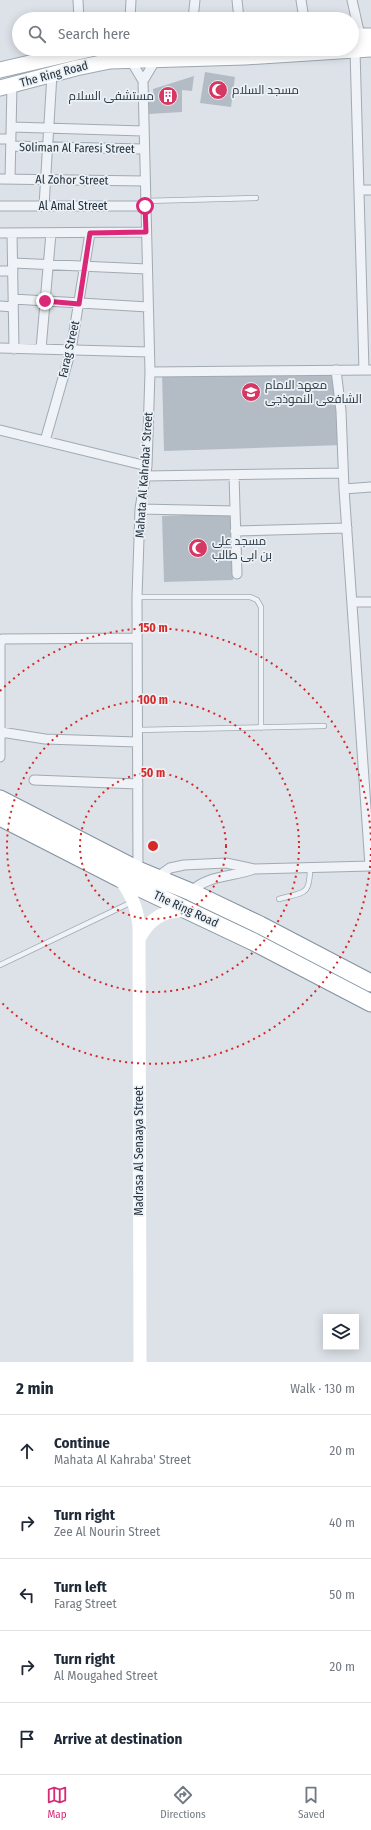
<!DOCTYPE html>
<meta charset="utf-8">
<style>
body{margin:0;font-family:"Fira Sans Condensed",Cairo,sans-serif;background:#f2f2f3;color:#1f2937}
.controls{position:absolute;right:12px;bottom:12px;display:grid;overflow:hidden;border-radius:0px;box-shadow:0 2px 10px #0003}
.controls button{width:36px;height:36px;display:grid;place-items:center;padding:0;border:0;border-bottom:1px solid #e0e1e3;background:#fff;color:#1f2937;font:20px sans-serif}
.stop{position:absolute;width:12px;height:12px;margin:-9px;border:3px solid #db2777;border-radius:50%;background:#fff}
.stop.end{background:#db2777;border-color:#fff;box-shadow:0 1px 4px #0008}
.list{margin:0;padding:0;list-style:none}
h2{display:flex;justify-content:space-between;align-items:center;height:52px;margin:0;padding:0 16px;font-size:17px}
h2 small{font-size:13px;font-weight:400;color:#747a83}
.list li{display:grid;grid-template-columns:26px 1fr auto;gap:12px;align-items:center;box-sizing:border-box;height:72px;padding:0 16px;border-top:1px solid #e0e1e3}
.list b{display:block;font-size:15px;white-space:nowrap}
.list p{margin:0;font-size:13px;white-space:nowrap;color:#747a83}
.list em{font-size:13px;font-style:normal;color:#747a83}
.icon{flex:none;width:22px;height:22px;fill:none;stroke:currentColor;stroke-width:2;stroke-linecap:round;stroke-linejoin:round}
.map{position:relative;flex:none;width:371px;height:1362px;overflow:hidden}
.search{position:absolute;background:#fff;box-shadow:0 2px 10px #0003;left:12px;right:12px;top:12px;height:44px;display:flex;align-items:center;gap:10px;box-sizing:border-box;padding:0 14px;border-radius:22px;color:#747a83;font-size:15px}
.sheet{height:412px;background:#fff}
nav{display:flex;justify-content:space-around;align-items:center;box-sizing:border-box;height:56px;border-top:1px solid #e0e1e3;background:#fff;font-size:11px;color:#747a83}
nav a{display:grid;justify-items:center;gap:2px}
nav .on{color:#db2777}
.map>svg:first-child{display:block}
.building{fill:#b3bcc5}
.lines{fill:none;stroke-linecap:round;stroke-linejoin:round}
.lane-casing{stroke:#a1aab2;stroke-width:6}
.street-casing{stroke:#a1aab2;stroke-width:11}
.primary-casing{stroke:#9ba8b4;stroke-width:17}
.highway-casing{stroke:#83929f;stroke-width:19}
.lane{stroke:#eff2f6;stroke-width:4.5}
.street{stroke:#eff2f6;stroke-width:9}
.secondary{stroke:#fff;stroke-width:13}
.primary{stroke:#fff;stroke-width:15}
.highway{stroke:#fff;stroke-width:17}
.route{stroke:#db2777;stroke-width:5}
.ring{fill:none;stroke:#d62828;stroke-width:2;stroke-dasharray:2 4}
.labels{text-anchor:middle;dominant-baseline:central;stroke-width:3.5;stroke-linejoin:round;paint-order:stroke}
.street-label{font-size:12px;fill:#25323f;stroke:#ecf1f5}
.poi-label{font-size:12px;fill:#25323f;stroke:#ecf1f5;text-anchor:start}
.centre{fill:#d62828;stroke:#ecf1f5;stroke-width:2}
.ring-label{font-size:12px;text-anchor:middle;font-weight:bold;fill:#d62828;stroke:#ecf1f5;stroke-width:3.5;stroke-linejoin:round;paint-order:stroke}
</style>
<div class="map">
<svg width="371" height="1362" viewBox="0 0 371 1362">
<rect width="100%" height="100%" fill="#dce2e8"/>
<path class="building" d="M205,72L235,77L231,107L200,103Z
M194,76L192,91L182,90V112L149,114V101L154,100L153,89Z
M339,367L342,445L164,451L162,373Z
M231,513L233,580L164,582L162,516Z"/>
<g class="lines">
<defs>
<path id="lane" d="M145,201L256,198
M137,597H250L257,600L261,607V728
M137,730L324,726
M279,899C304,892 310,896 310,868
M0,965L132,902"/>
<path id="street" d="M78,0L79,19
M237,0L239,19
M301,0L304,19
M352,0L360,36
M130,19L131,0
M193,19L195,0
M355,50L364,370
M131,61L143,81L150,372L147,466L140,509L137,597L138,870
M143,81L155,61
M12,127L143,131
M0,139H11
M11,146L143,149
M0,179L144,181
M10,179L12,85
M359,190H371
M0,206H145
M44,206L52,74
M0,233L146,232
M12,233L14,349
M13,263L147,269
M0,271H13
M13,299L148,307
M0,306L13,307
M0,348L149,352
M41,349L51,233
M336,370L341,411L344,489L370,866
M150,372L371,370
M0,430L147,466
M45,441L71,350L90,233
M234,475L237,574
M146,476L343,473
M344,489L371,487
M140,509L235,511
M235,531L347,528
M352,602H371
M1,732L45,739L137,742
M0,757V644L2,639L137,638
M34,780L138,784
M156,878L170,868L184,865L226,863L254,869L371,866
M191,892C206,875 234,877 254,869"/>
<path id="primary" d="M352,36H371
M0,70L91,49
M0,88L76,68L110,61L245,57L371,49"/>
<path id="highway" d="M0,799L138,870L191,892L260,925L371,983
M0,817L119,878L254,942L371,1003"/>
</defs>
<use href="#lane" class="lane-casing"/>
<use href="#street" class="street-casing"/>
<use href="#primary" class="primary-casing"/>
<use href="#highway" class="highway-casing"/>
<use href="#lane" class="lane"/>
<use href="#street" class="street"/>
<path class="secondary" d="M120,879C131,894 137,907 139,926L140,1362
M139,939C149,919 165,909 187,911"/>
<use href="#primary" class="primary"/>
<use href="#highway" class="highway"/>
</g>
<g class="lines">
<path class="route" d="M45,301L79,304L90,233L146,232L145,206"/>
</g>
<g class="ring">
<circle cx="153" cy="846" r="73"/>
<circle cx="153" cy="846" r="146"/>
<path d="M371 848A218 218 0 0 1 0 1001M0 691A218 218 0 0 1 371 844"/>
</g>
<defs>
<symbol id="mosque-disc" viewBox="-11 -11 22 22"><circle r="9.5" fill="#d73763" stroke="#ecf1f5"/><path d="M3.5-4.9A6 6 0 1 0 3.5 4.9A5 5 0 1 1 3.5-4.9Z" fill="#fff"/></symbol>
<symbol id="building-disc" viewBox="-11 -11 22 22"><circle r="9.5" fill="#d73763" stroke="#ecf1f5"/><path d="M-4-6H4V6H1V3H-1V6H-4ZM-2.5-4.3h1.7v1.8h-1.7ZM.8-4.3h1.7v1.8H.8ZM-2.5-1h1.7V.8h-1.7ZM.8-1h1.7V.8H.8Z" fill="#fff"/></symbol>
<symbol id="school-disc" viewBox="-11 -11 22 22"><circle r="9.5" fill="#d73763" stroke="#ecf1f5"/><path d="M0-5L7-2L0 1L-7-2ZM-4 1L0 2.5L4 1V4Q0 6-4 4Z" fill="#fff"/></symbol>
</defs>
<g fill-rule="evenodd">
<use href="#mosque-disc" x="207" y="79" width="22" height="22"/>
<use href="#building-disc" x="157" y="85" width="22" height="22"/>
<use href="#school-disc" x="240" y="381" width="22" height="22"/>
<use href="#mosque-disc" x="187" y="537" width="22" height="22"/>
</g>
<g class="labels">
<g class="street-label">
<text transform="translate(54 74) rotate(-15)">The Ring Road</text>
<text transform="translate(77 148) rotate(1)">Soliman Al Faresi Street</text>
<text transform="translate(72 180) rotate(1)">Al Zohor Street</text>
<text x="73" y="206">Al Amal Street</text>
<text transform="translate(69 349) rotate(-77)">Farag Street</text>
<text transform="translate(144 475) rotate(-86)">Mahata Al Kahraba' Street</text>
<text transform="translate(186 909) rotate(25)">The Ring Road</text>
<text transform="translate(139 1151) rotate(-90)">Madrasa Al Senaaya Street</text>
</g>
<g class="poi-label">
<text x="232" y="90">مسجد السلام</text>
<text x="154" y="96" text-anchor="end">مستشفى السلام</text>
<text x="265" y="385">معهد الامام<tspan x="265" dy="14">الشافعى النموذجى</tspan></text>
<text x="212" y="541">مسجد على<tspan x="212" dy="14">بن ابى طالب</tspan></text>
</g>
</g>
<circle cx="153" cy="846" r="6" class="centre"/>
<g class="ring-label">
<text x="153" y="632">150 m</text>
<text x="153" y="704">100 m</text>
<text x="153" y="777">50 m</text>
</g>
</svg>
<div class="controls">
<button><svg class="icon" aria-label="layers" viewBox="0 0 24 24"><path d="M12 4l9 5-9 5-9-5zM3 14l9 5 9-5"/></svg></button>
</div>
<div class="stop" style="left:145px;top:206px"></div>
<div class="stop end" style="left:45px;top:301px"></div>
<div class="search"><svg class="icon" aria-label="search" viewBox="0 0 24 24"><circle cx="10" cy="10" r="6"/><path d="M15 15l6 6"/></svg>Search here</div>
</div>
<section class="sheet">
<h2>2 min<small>Walk · 130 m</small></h2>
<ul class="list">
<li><svg class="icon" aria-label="ahead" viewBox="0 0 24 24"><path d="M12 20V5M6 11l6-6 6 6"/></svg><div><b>Continue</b><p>Mahata Al Kahraba' Street</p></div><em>20 m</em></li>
<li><svg class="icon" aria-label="right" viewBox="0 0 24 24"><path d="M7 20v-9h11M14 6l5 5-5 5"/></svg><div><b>Turn right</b><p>Zee Al Nourin Street</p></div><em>40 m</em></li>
<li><svg class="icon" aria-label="left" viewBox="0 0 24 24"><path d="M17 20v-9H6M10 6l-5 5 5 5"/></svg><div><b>Turn left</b><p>Farag Street</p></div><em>50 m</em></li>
<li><svg class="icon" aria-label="right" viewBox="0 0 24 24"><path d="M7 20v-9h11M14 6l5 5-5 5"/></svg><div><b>Turn right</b><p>Al Mougahed Street</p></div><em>20 m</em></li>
<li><svg class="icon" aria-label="arrive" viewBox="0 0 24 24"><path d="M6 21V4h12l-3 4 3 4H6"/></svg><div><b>Arrive at destination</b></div></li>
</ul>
</section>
<nav>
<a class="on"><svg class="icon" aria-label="map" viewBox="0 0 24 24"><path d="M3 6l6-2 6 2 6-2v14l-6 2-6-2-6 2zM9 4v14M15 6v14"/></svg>Map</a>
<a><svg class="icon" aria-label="directions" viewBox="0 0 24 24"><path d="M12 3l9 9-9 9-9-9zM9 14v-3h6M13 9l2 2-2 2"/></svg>Directions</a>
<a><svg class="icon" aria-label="saved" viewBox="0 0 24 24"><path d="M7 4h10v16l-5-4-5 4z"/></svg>Saved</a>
</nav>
